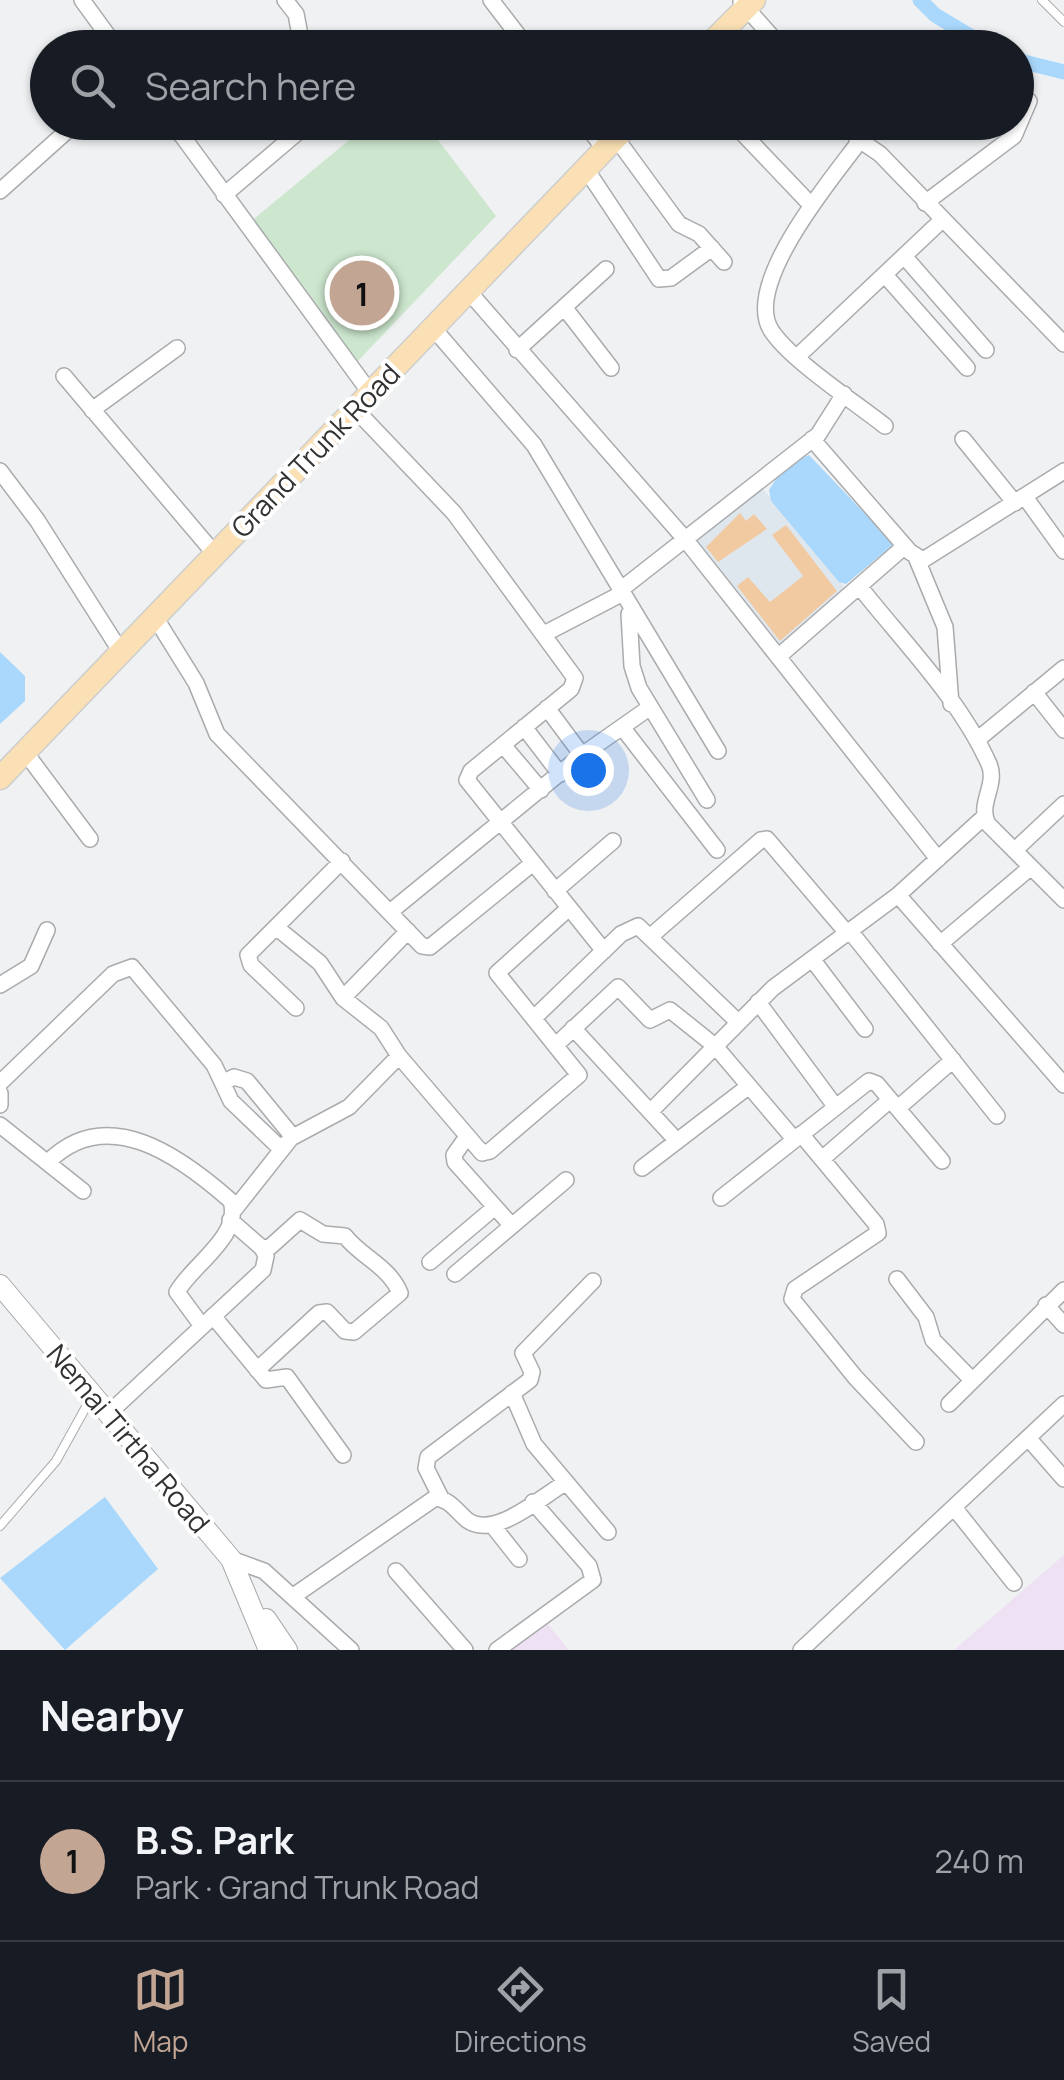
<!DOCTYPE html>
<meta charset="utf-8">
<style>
body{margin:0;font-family:Manrope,sans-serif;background:#242831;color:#f1f3f6}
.you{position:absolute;left:588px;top:770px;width:35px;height:35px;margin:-25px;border:8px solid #fff;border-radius:50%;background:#1a73e8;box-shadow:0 0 0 15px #1a73e833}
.badge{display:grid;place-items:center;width:65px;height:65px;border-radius:50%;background:#c3a594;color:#111;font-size:32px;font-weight:700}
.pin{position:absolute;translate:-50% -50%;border:5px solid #fff;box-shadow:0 2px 10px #0006}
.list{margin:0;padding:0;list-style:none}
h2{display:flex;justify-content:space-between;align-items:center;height:130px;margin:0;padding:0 40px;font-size:42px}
h2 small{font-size:32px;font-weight:400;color:#9ea1a6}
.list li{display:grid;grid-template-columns:65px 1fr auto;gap:30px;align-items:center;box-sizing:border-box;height:160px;padding:0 40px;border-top:2px solid #363941}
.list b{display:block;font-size:38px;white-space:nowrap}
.list p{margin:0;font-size:32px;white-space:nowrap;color:#9ea1a6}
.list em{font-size:32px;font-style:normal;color:#9ea1a6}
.icon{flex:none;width:55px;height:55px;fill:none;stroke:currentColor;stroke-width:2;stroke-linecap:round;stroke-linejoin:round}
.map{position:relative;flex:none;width:1064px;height:1650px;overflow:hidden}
.search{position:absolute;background:#171b24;box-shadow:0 2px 8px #0004;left:30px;right:30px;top:30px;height:110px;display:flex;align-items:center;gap:25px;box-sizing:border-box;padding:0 35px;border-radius:55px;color:#9ea1a6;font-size:38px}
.sheet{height:290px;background:#171b24}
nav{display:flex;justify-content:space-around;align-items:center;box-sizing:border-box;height:140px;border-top:2px solid #363941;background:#171b24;font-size:28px;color:#9ea1a6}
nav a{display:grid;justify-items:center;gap:5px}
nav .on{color:#c3a594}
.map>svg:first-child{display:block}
.built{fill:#dfe7ee}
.industrial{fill:#efe1f4}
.green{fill:#cde7ce}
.water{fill:#a9d8fc}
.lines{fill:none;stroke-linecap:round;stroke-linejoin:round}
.canal{stroke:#a9d8fc;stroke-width:15}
.building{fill:#f2caa1}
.lane-casing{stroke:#aaabad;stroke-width:10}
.street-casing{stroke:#aaabad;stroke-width:18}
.secondary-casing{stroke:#aaabad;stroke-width:22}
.primary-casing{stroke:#cecece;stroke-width:25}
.lane{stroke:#fff;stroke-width:8}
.street{stroke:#fff;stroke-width:15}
.secondary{stroke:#fff;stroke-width:20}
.primary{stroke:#fae0b4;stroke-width:22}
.labels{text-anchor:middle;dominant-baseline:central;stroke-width:8;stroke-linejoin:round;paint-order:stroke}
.street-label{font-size:28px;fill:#323233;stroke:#fff}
</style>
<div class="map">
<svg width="1064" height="1650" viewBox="0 0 1064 1650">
<rect width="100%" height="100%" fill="#eff1f2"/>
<path class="built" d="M759,484L847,590L778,653L688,541Z"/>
<path class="industrial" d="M1064,1555V1650H954Z
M547,1623L569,1650H509Z"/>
<path class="green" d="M371,122L425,123L496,216L355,364L249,223Z"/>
<path class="water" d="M809,455L894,544L846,584L839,582L771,501L769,490C779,473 790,462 809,455Z
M0,652L25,676V701L0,724Z
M105,1497L158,1569L65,1650L0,1578Z"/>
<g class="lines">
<path class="canal" d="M920,0L935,15L990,48
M1016,60L1064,72"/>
</g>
<path class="building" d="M740,513L746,521L754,514L767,529L718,562L706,547Z
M786,525L837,591L780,641L737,586L748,577L770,602L803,576L772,535Z"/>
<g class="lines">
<defs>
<path id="lane" d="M1042,0L1064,22
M0,1526L56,1461L91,1398"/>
<path id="street" d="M82,0L117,48
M285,0L296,14L300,35L289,48
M491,0L528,48
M741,2L782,48
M172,122L371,394
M584,122L605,150
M732,122L811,205
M850,122L858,139L856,146C829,182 743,285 771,330C789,359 856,403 885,426
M181,135L197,122
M616,138L679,224L699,234L724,262
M858,139L880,154L1064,344
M586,169L659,279L671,278L712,248
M0,191L77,122
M224,195L310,122
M925,203L1014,136L1029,101
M904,256L986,350
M885,275L967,368
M470,293L685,539L938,859
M564,307L611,368
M434,329L534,445L718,751
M517,350L606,269
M798,356L941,221
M64,376L214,553
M355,409L454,513L575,678L571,689L471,771L467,780L604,951
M92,410L177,348
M812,439L910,552L923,560L1064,471
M963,439L1015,503
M0,471L37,520L121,652
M1025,497L1064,551
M916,557L945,627L951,704
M859,586C903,642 960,699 989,764C998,785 977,804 988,824L1064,900
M619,591L818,435L844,394
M629,614L632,666L639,688L707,800
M155,617L196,683L217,734L422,946L430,947L533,863
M544,634L621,594
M778,657L905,546
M1034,692L1064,730
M547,708L582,755
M524,727L560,774
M622,727L717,850
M977,740L1064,668
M503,745L541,790
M25,752L90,839
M1015,850L1064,804
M555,891L613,841
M898,895L1064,1085
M390,912L582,755L649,708
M277,928L320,963L343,998L381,1028L399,1056L482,1153L490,1151L579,1075L497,973L569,908
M850,931L997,1116
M651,936L761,840L767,839L847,933
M940,944L1031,867
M812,959L865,1029
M0,985L31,966L47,930
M343,998L408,931
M758,1002L835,1106
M296,1008L251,965L248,955L342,861
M534,1018L621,934L638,926L738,1022
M573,1028L677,1141
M557,1044L618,987L650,1020L670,1010L715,1046L794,1139
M224,1082L234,1077L247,1081L293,1137
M0,1083L113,974L132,967L214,1065L231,1101L280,1148
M0,1093V1105
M898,1108L953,1060
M653,1109L773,988L898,895L984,817
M0,1125L83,1191
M801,1134L876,1224L878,1233L795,1289L792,1299L855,1377L916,1442
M466,1138L454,1155L455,1162L512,1226
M822,1159L890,1100
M48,1162C107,1103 180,1156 231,1201C242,1236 192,1265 177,1292L202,1326
M642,1168L749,1086
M721,1198L869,1081L877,1084L942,1161
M234,1210L291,1138L349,1107L399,1056
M230,1220L262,1248L270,1247L300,1220L323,1234L345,1236C361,1257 389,1266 400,1293L354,1332L345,1331L327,1312L319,1313L257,1370
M430,1262L495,1207
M455,1274L566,1180
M897,1279L926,1317L933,1340L972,1380
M1046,1305L1064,1325
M213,1316L266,1380L287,1377L343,1455
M512,1393L534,1444L608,1532
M949,1404L1064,1290
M109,1413L263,1270L266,1256L262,1248
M1029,1439L1064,1479
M441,1498L426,1468L428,1457L530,1380L532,1372L523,1353L593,1281
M956,1510L1014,1583
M493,1526L519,1559
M231,1559L264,1571L351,1650
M396,1571L465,1650
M295,1595L435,1498C450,1499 456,1511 467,1520C494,1540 541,1497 565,1483
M497,1650L593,1580L589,1566L533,1502
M801,1650L1064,1404"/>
<path id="secondary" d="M0,1285L231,1559L269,1650
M266,1619L287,1650"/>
<path id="primary" d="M706,48L754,0
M0,778L631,122"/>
</defs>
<use href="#lane" class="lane-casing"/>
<use href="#street" class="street-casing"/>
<use href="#secondary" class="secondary-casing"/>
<use href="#primary" class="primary-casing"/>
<use href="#lane" class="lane"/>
<use href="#street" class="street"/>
<use href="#secondary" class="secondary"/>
<use href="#primary" class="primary"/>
</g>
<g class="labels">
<g class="street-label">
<text transform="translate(315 450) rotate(-46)">Grand Trunk Road</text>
<text transform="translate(129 1438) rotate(50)">Nemai Tirtha Road</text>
</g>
</g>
</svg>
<div class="you"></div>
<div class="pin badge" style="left:362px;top:293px">1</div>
<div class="search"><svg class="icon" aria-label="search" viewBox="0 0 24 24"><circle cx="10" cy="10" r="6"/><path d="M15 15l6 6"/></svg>Search here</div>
</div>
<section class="sheet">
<h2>Nearby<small></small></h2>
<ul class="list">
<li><span class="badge">1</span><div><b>B.S. Park</b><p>Park · Grand Trunk Road</p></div><em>240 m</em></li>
</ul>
</section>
<nav>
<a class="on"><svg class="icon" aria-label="map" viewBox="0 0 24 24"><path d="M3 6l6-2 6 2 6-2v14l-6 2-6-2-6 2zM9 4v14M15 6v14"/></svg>Map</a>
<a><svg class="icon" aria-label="directions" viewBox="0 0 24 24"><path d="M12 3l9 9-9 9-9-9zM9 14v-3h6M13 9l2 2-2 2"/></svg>Directions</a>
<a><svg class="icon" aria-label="saved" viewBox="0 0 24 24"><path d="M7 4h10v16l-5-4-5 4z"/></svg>Saved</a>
</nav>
